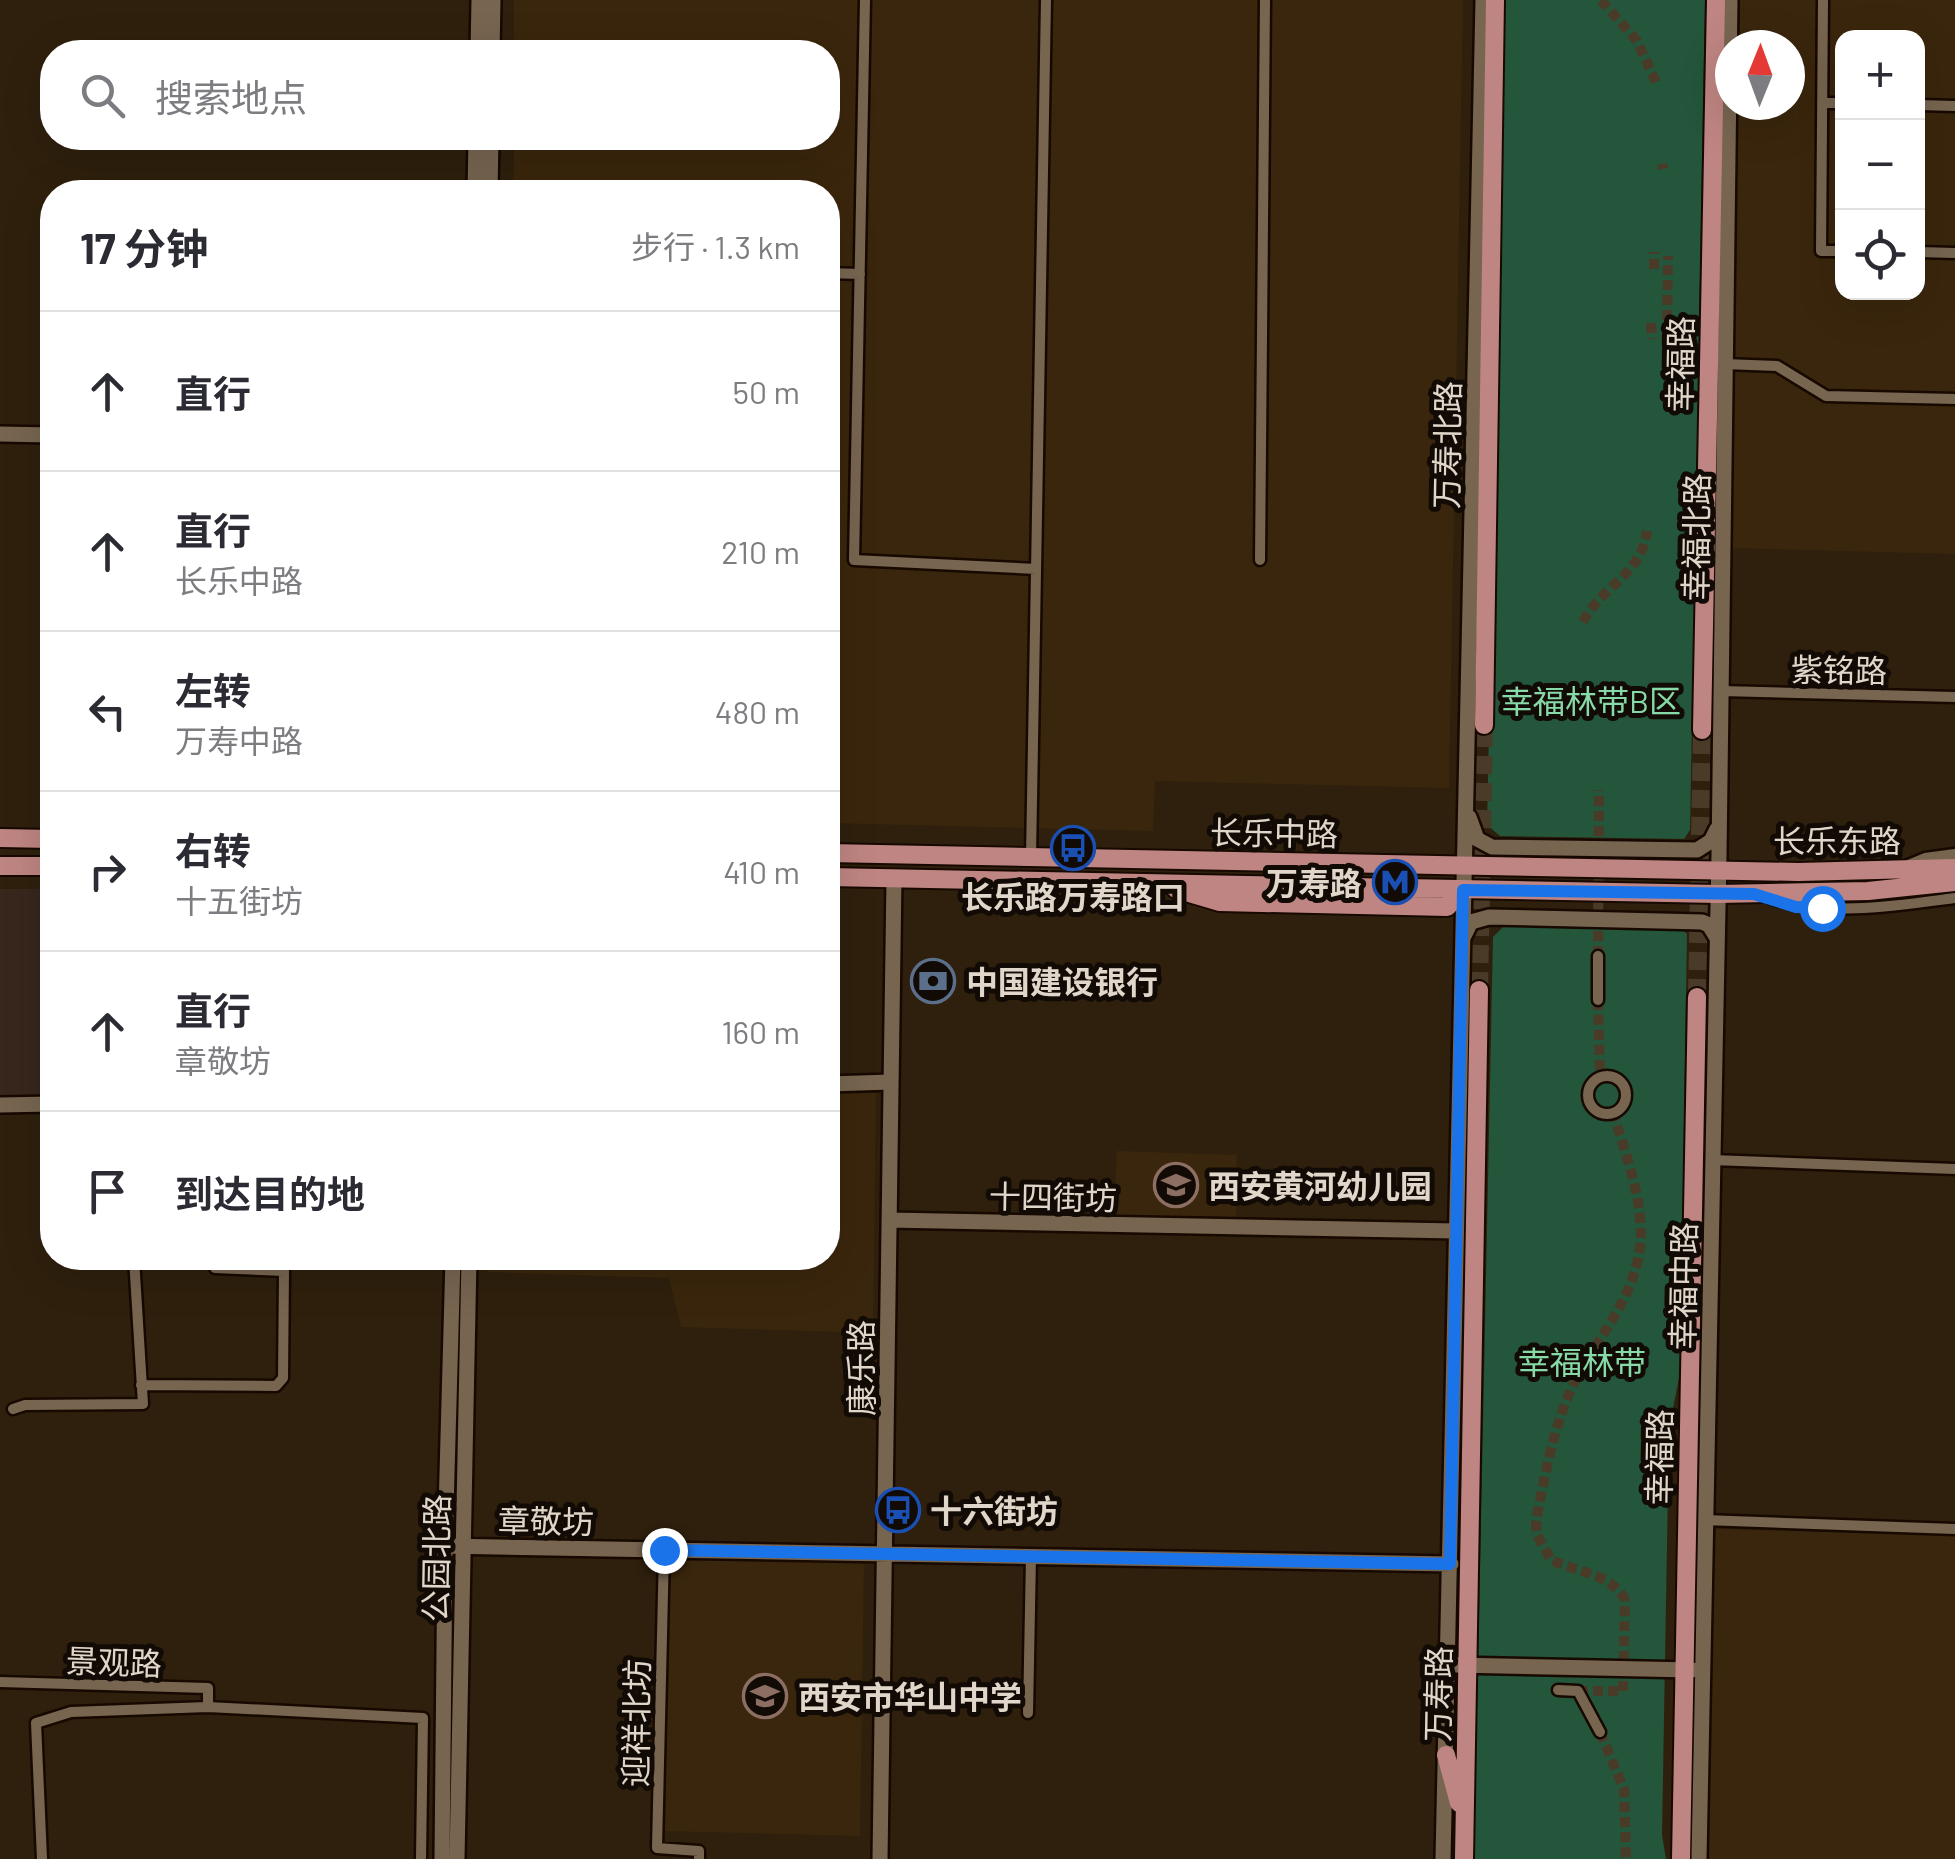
<!DOCTYPE html>
<html lang="zh">
<meta charset="utf-8">
<style>
body{margin:0;font-family:Barlow,"Noto Sans SC",sans-serif;background:#f2f2f3;color:#2b2b33}
.controls{position:absolute;right:30px;top:30px;display:grid;overflow:hidden;border-radius:20px;box-shadow:0 10px 40px #0002}
.controls button{width:90px;height:90px;display:grid;place-items:center;padding:0;border:0;border-bottom:2px solid #e1e1e2;background:#fff;color:#2b2b33;font:50px sans-serif}
.compass{position:absolute;left:1715px;top:30px;width:90px;height:90px;border-radius:50%;background:#fff;box-shadow:0 10px 40px #0002;rotate:1deg}
.stop{position:absolute;width:30px;height:30px;margin:-22px;border:8px solid #1a73e8;border-radius:50%;background:#fff}
.stop.end{background:#1a73e8;border-color:#fff;box-shadow:0 2px 10px #0008}
.list{margin:0;padding:0;list-style:none}
h2{display:flex;justify-content:space-between;align-items:center;height:130px;margin:0;padding:0 40px;font-size:42px}
h2 small{font-size:32px;font-weight:400;color:#7c7c81}
.list li{display:grid;grid-template-columns:65px 1fr auto;gap:30px;align-items:center;box-sizing:border-box;height:160px;padding:0 40px;border-top:2px solid #e1e1e2}
.list b{display:block;font-size:38px;white-space:nowrap}
.list p{margin:0;font-size:32px;white-space:nowrap;color:#7c7c81}
.list em{font-size:32px;font-style:normal;color:#7c7c81}
.icon{flex:none;width:55px;height:55px;fill:none;stroke:currentColor;stroke-width:2;stroke-linecap:round;stroke-linejoin:round}
.map{position:relative;flex:none;width:1955px;height:1859px;overflow:hidden}
.search{position:absolute;background:#fff;box-shadow:0 10px 40px #0002;left:40px;top:40px;width:800px;height:110px;display:flex;align-items:center;gap:25px;box-sizing:border-box;padding:0 35px;border-radius:40px;color:#7c7c81;font-size:38px}
.panel{position:absolute;background:#fff;box-shadow:0 10px 40px #0002;left:40px;top:180px;width:800px;height:1090px;border-radius:40px}
.map>svg:first-child{display:block}
.built{fill:#3a260c;fill-rule:evenodd}
.medical{fill:#37271d}
.green{fill:#23563a}
.lines{fill:none;stroke-linecap:round;stroke-linejoin:round}
.street-tunnel{stroke:#4a3b29;stroke-width:10;stroke-dasharray:10 5;stroke-linecap:butt}
.primary-tunnel{stroke:#4a3b29;stroke-width:18;stroke-dasharray:18 9;stroke-linecap:butt}
.street-casing{stroke:#170900;stroke-width:15}
.secondary-casing{stroke:#170900;stroke-width:20}
.primary-casing{stroke:#170900;stroke-width:22}
.street{stroke:#776550;stroke-width:10}
.secondary{stroke:#776550;stroke-width:15}
.primary{stroke:#bf8582;stroke-width:18}
.route{stroke:#1a73e8;stroke-width:12}
.labels{text-anchor:middle;dominant-baseline:central;stroke-width:10;stroke-linejoin:round;paint-order:stroke}
.street-label{font-size:32px;fill:#e0d6ca;stroke:#120b05}
.park-label{font-size:32px;fill:#87d9a8;stroke:#120b05}
.poi-label{font-size:32px;font-weight:bold;fill:#e0d6ca;stroke:#120b05;text-anchor:start}
</style>
<div class="map">
<svg width="1955" height="1859" viewBox="0 0 1955 1859">
<rect width="100%" height="100%" fill="#2f200d"/>
<path class="built" d="M514,0H1463L1449,788L1155,781L1153,831L828,823V192H514V138H828V52H514Z
M1738,0H1955V554L1730,548L1736,105H1790V45H1737ZM1842,38H1918V292H1842Z
M876,1093L873,1333L681,1327L669,1278L488,1272L487,1258H828V1094Z
M1117,1151L1237,1155L1236,1217L1113,1216Z
M1710,1529L1955,1535V1859H1707Z
M669,1560L864,1561L860,1836L665,1831Z"/>
<path class="medical" d="M0,889H52V1095L0,1096Z"/>
<path class="green" d="M1505,0H1705L1690,830L1684,839L1500,836L1487,825Z
M1505,925L1681,928L1687,934L1680,1373L1669,1429L1662,1835L1666,1859H1474L1493,937Z"/>
<g class="lines">
<path class="street-tunnel" d="M1601,0L1637,41L1656,82
M1662,164L1663,169
M1654,269V252
M1651,323L1652,339
M1667,335L1668,256
M1583,622C1600,587 1642,575 1647,531
M1598,956L1599,790
M1598,1000L1600,1077
M1578,1691H1623L1625,1600C1614,1575 1574,1571 1551,1560L1537,1535L1536,1521C1546,1469 1556,1412 1583,1366C1606,1328 1634,1294 1640,1248C1645,1204 1626,1155 1613,1113
M1600,1732L1624,1789L1626,1859"/>
<path class="primary-tunnel" d="M1479,990L1484,725
M1697,997L1702,730"/>
<defs>
<path id="street" d="M865,0L854,560L1036,569
M1823,0L1821,251H1842
M1822,103H1842
M1918,105L1955,106
M1918,252L1955,253
M828,273L860,274
M1724,364L1777,366L1826,396L1955,399
M1260,560L1265,0
M1721,691L1955,697
M1031,857L1046,0
M1908,865L1925,858L1955,854
M1770,898C1828,917 1895,906 1955,898
M1598,1000V956
M1588 1095a19 19 0 1 1 38 0a19 19 0 1 1-38 0Z
M1712,1160L1955,1169
M141,1385L276,1386L283,1378L284,1271L215,1268V1258
M13,1409L25,1405L143,1404L134,1258
M1704,1520L1955,1529
M664,1550L657,1848L699,1851V1859
M0,1682L208,1688V1707
M1558,1690L1578,1691L1600,1732
M1028,1713L1031,1556
M42,1859L36,1723L71,1712L208,1707L423,1718L421,1859"/>
<path id="secondary" d="M478,52L479,0
M492,52L493,0
M475,192L476,138
M490,192L491,138
M0,434L52,435
M1469,817L1477,839L1492,847L1697,850L1711,841L1717,829
M1464,936L1471,922L1489,917L1702,922L1709,925L1717,938
M828,1084L891,1082
M0,1105L52,1104
M889,1220L1456,1231
M445,1546L1451,1564
M1455,1665L1692,1670
M442,1859L445,1546L453,1258
M457,1859L469,1258
M880,1859L894,878
M1443,1859L1483,0
M1699,1859L1719,856L1730,0"/>
<path id="primary" d="M1484,725L1495,0
M1702,730L1716,0
M0,838L52,839
M828,853L1798,872L1955,868
M0,866H52
M828,877L1718,894L1868,891L1955,882
M1176,889L1220,902L1447,907L1463,890
M1446,1755L1459,1803
M1464,1859L1479,990
M1681,1859L1697,997"/>
</defs>
<use href="#street" class="street-casing"/>
<use href="#secondary" class="secondary-casing"/>
<use href="#primary" class="primary-casing"/>
<use href="#street" class="street"/>
<use href="#secondary" class="secondary"/>
<use href="#primary" class="primary"/>
</g>
<g class="lines">
<path class="route" d="M664,1550L1450,1564L1463,890L1754,894L1796,907L1822,908"/>
</g>
<defs>
<symbol id="bus-ring" viewBox="-11 -11 22 22"><circle r="9.5" fill="#120b05" stroke="#1a4fb4" stroke-width="1.5"/><path d="M-5-6H5V4H4V6H2V4H-2V6H-4V4H-5ZM-3.5-4V0h7V-4ZM-3.5 1.2v1.5H-2V1.2ZM2 1.2v1.5H3.5V1.2Z" fill="#1a4fb4"/></symbol>
<symbol id="metro-ring" viewBox="-11 -11 22 22"><circle r="9.5" fill="#120b05" stroke="#1a4fb4" stroke-width="1.5"/><path d="M-5.5 5V-5H-3L0 0L3-5H5.5V5H3V-.5L0 4L-3-.5V5Z" fill="#1a4fb4"/></symbol>
<symbol id="bank-ring" viewBox="-11 -11 22 22"><circle r="9.5" fill="#120b05" stroke="#5c6f8a" stroke-width="1.5"/><path d="M-6-4H6V4H-6ZM0-2.3a2.3 2.3 0 1 0 0 4.6a2.3 2.3 0 1 0 0-4.6Z" fill="#5c6f8a"/></symbol>
<symbol id="school-ring" viewBox="-11 -11 22 22"><circle r="9.5" fill="#120b05" stroke="#8d6e63" stroke-width="1.5"/><path d="M0-5L7-2L0 1L-7-2ZM-4 1L0 2.5L4 1V4Q0 6-4 4Z" fill="#8d6e63"/></symbol>
</defs>
<g fill-rule="evenodd">
<use href="#bus-ring" x="1048" y="823" width="50" height="50"/>
<use href="#metro-ring" x="1370" y="857" width="50" height="50"/>
<use href="#bank-ring" x="908" y="956" width="50" height="50"/>
<use href="#school-ring" x="1151" y="1160" width="50" height="50"/>
<use href="#bus-ring" x="873" y="1485" width="50" height="50"/>
<use href="#school-ring" x="740" y="1671" width="50" height="50"/>
</g>
<g class="labels">
<g class="street-label">
<text transform="translate(1679 364) rotate(-89)">幸福路</text>
<text transform="translate(1446 445) rotate(-89)">万寿北路</text>
<text transform="translate(1695 537) rotate(-89)">幸福北路</text>
<text transform="translate(1839 669) rotate(1)">紫铭路</text>
<text transform="translate(1274 832) rotate(1)">长乐中路</text>
<text x="1837" y="840">长乐东路</text>
<text transform="translate(1053 1196) rotate(1)">十四街坊</text>
<text transform="translate(1682 1286) rotate(-89)">幸福中路</text>
<text transform="translate(860 1368) rotate(-90)">康乐路</text>
<text transform="translate(1658 1457) rotate(-89)">幸福路</text>
<text transform="translate(546 1520) rotate(1)">章敬坊</text>
<text transform="translate(435 1558) rotate(-89)">公园北路</text>
<text transform="translate(114 1661) rotate(2)">景观路</text>
<text transform="translate(1437 1694) rotate(-89)">万寿路</text>
<text transform="translate(635 1723) rotate(-89)">迎祥北坊</text>
</g>
<g class="park-label">
<text x="1591" y="700">幸福林带B区</text>
<text x="1582" y="1361">幸福林带</text>
</g>
<g class="poi-label">
<text x="1362" y="882" text-anchor="end">万寿路</text>
<text x="1073" y="896" text-anchor="middle">长乐路万寿路口</text>
<text x="966" y="981">中国建设银行</text>
<text x="1208" y="1185">西安黄河幼儿园</text>
<text x="930" y="1510">十六街坊</text>
<text x="798" y="1696">西安市华山中学</text>
</g>
</g>
</svg>
<div class="controls">
<button>+</button>
<button>−</button>
<button><svg class="icon" aria-label="locate" viewBox="0 0 24 24"><circle cx="12" cy="12" r="6"/><path d="M12 2v4M12 18v4M2 12h4M18 12h4"/></svg></button>
</div>
<svg class="compass" viewBox="-18 -18 36 36"><path d="M0-13l5 13h-10z" fill="#e53935"/><path d="M0 13l5-13h-10z" fill="#7c7c81"/></svg>
<div class="stop" style="left:1822px;top:908px"></div>
<div class="stop end" style="left:664px;top:1550px"></div>
<div class="search"><svg class="icon" aria-label="search" viewBox="0 0 24 24"><circle cx="10" cy="10" r="6"/><path d="M15 15l6 6"/></svg>搜索地点</div>
<section class="panel">
<h2>17 分钟<small>步行 · 1.3 km</small></h2>
<ul class="list">
<li><svg class="icon" aria-label="ahead" viewBox="0 0 24 24"><path d="M12 20V5M6 11l6-6 6 6"/></svg><div><b>直行</b></div><em>50 m</em></li>
<li><svg class="icon" aria-label="ahead" viewBox="0 0 24 24"><path d="M12 20V5M6 11l6-6 6 6"/></svg><div><b>直行</b><p>长乐中路</p></div><em>210 m</em></li>
<li><svg class="icon" aria-label="left" viewBox="0 0 24 24"><path d="M17 20v-9H6M10 6l-5 5 5 5"/></svg><div><b>左转</b><p>万寿中路</p></div><em>480 m</em></li>
<li><svg class="icon" aria-label="right" viewBox="0 0 24 24"><path d="M7 20v-9h11M14 6l5 5-5 5"/></svg><div><b>右转</b><p>十五街坊</p></div><em>410 m</em></li>
<li><svg class="icon" aria-label="ahead" viewBox="0 0 24 24"><path d="M12 20V5M6 11l6-6 6 6"/></svg><div><b>直行</b><p>章敬坊</p></div><em>160 m</em></li>
<li><svg class="icon" aria-label="arrive" viewBox="0 0 24 24"><path d="M6 21V4h12l-3 4 3 4H6"/></svg><div><b>到达目的地</b></div></li>
</ul>
</section>
</div>
